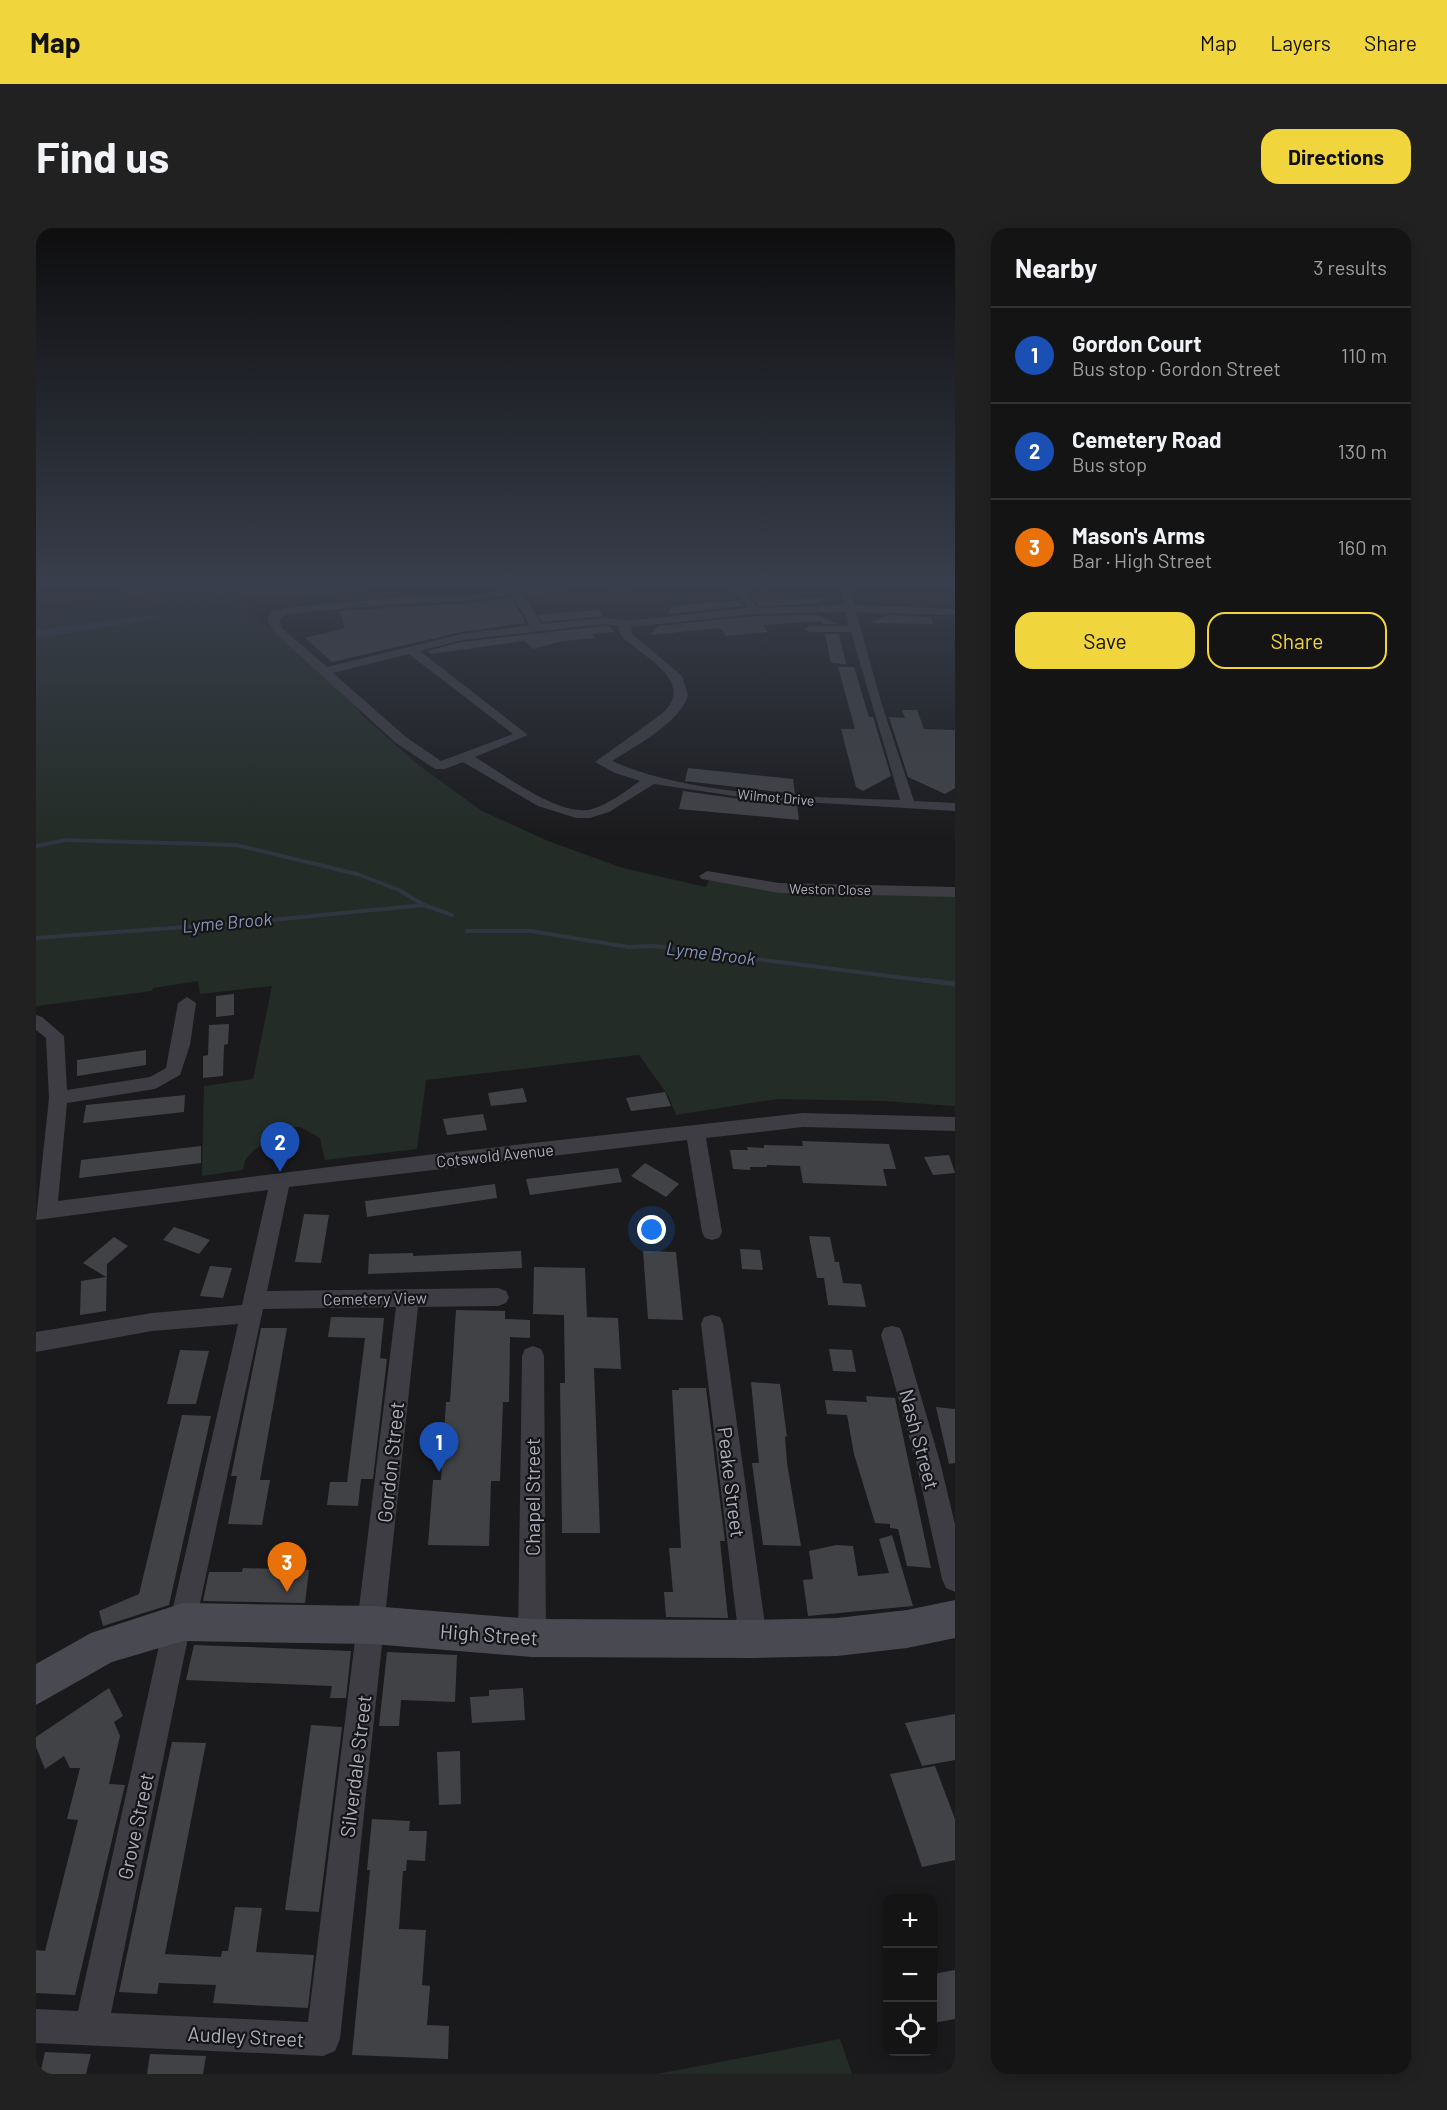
<!DOCTYPE html>
<meta charset="utf-8">
<style>
body{margin:0;font-family:Barlow,sans-serif;background:#212122;color:#f1f3f6}
.controls{position:absolute;right:18px;bottom:18px;display:grid;overflow:hidden;border-radius:12px;box-shadow:0 3px 15px #0003}
.controls button{width:54px;height:54px;display:grid;place-items:center;padding:0;border:0;border-bottom:2px solid #333334;background:#141415;color:#f1f3f6;font:30px sans-serif}
.you{position:absolute;left:616px;top:1002px;width:21px;height:21px;margin:-15px;border:4px solid #fff;border-radius:50%;background:#1a73e8;box-shadow:0 0 0 9px #1a73e833}
.badge{display:grid;place-items:center;width:39px;height:39px;border-radius:50%;background:#f1d53d;color:#fff;font-size:20px;font-weight:700}
.pin{position:absolute;translate:-50% -50px;filter:drop-shadow(0 2px 3px #0008)}
.pin::after{content:'';position:absolute;top:32px;width:21px;height:18px;background:inherit;clip-path:polygon(0 0,100% 0,50% 100%)}
.list{margin:0;padding:0;list-style:none}
h2{display:flex;justify-content:space-between;align-items:center;height:78px;margin:0;padding:0 24px;font-size:26px}
h2 small{font-size:20px;font-weight:400;color:#9d9ea0}
.list li{display:grid;grid-template-columns:39px 1fr auto;gap:18px;align-items:center;box-sizing:border-box;height:96px;padding:0 24px;border-top:2px solid #333334}
.list b{display:block;font-size:22px;white-space:nowrap}
.list p{margin:0;font-size:20px;white-space:nowrap;color:#9d9ea0}
.list em{font-size:20px;font-style:normal;color:#9d9ea0}
.actions{display:flex;gap:12px;padding:18px 24px}
.actions a{flex:1;padding:14px 0;border:2px solid #f1d53d;border-radius:18px;text-align:center;font-size:21px;color:#f1d53d}
.actions .main{background:#f1d53d;color:#111}
.icon{flex:none;width:33px;height:33px;fill:none;stroke:currentColor;stroke-width:2;stroke-linecap:round;stroke-linejoin:round}
.map{position:relative;flex:none;width:919px;height:1846px;overflow:hidden;border-radius:18px}
header{display:flex;align-items:center;gap:36px;box-sizing:border-box;height:84px;padding:0 30px;background:#f1d53d;color:#111}
header strong{font-size:28px}
nav{display:flex;gap:33px;margin-inline-start:auto;font-size:21px}
.intro{display:flex;align-items:center;justify-content:space-between;box-sizing:border-box;height:144px;padding:0 36px}
h1{margin:0;font-size:42px}
.button{padding:15px 27px;border-radius:18px;background:#f1d53d;color:#111;font-size:21px;font-weight:700}
main{display:flex;gap:36px;padding:0 36px}
aside{flex:1;background:#141415;border-radius:18px;box-shadow:0 3px 15px #0003}
.map>svg:first-child{display:block}
.built{fill:#262629}
.green{fill:#232c26}
.water{fill:#2f3640}
.lines{fill:none;stroke-linecap:round;stroke-linejoin:round}
.stream-far1{stroke:#2f3640;stroke-width:4}
.stream{stroke:#2f3640;stroke-width:5}
.building{fill:#414246}
.minor{fill:#3d3d43;fill-rule:evenodd}
.secondary{fill:#494951;fill-rule:evenodd}
.labels{text-anchor:middle;dominant-baseline:central;stroke-width:4.5;stroke-linejoin:round;paint-order:stroke}
.far-street-label{font-size:14px;fill:#acaebb;stroke:#151517}
.street-label{font-size:16px;fill:#acaebb;stroke:#151517}
.water-label{font-size:18px;font-style:italic;fill:#8495b5;stroke:#151517}
.near-street-label{font-size:20px;fill:#acaebb;stroke:#151517}
</style>
<header>
<strong>Map</strong>
<nav><a>Map</a><a>Layers</a><a>Share</a></nav>
</header>
<div class="intro"><h1>Find us</h1><a class="button">Directions</a></div>
<main>
<div class="map">
<svg width="919" height="1846" viewBox="0 0 919 1846">
<rect width="100%" height="100%" fill="#1a1a1c"/>
<path class="built" d="M71,354H464L112,376Z"/>
<path class="green" d="M199,371L301,458L327,488L385,539L446,583L512,613L587,640L670,659L673,652L734,662L919,668V878L846,873L741,871L640,887L633,869L603,827L390,852L381,921L289,932L284,910L264,899H255L218,922L209,932L207,942L166,948L168,858L217,851L236,758L164,766L162,753L117,760L116,763L0,778V382Z
M804,1811L816,1846H621Z"/>
<path class="water" d="M112,387L120,389L106,394L5,409L0,412V402Z"/>
<g class="lines">
<path class="stream-far1" d="M0,618L30,612L200,617L321,646L363,662L388,677
M431,703H495L592,719L618,718L900,754
M0,710L216,694L388,677L416,687"/>
<path class="stream" d="M888,752L919,756"/>
</g>
<path class="building" d="M475,369L490,395L425,404L296,434L269,410L309,400L303,383L422,376Z
M791,370L778,376L723,378L720,373Z
M702,372L707,378L631,386L637,378Z
M563,382L567,388L506,394L502,387Z
M781,387L802,396H787L786,393L727,397L732,404L690,408L684,400L615,407L622,398L719,388Z
M852,387L895,389L897,396L835,395Z
M568,398L575,399L578,404L556,406L559,410L526,413L497,421L488,413L395,426L391,423L426,414Z
M789,406H803L810,436L795,435Z
M802,439H818L833,489H837L855,548L827,563L820,559L805,501H819Z
M866,482H881L888,501L919,502V560L909,566L872,549L853,489L869,490Z
M652,540L757,551L759,566L649,553Z
M647,563L718,573L761,576L763,592L643,581Z
M198,766V787L180,789V768Z
M193,796L192,816L188,817L187,848L167,850V828L172,827L173,797Z
M110,822V837L41,848V832Z
M487,860L491,874L455,878L452,865Z
M629,864L635,878L595,883L590,870Z
M149,867L148,884L47,895L50,877Z
M447,886L451,902L411,907L407,891Z
M766,913L853,916L860,941H847L851,958L767,955L764,938L731,937V939H714V942L697,941L694,922H712L711,919L728,920V917L767,918Z
M165,918V935L43,950L45,932Z
M913,927L919,945L897,947L888,929Z
M609,935L626,945L643,956L630,969L595,948Z
M582,940L586,954L494,967L490,951Z
M459,956L461,970L331,989L329,973Z
M268,986L293,987L285,1035L259,1034Z
M138,999L156,1005L174,1012L163,1026L127,1012Z
M773,1008L794,1009L799,1034H803L807,1055L825,1056L830,1079L792,1077L788,1050H781Z
M78,1009L92,1018L71,1036L70,1083L44,1087L45,1053L70,1049L47,1035Z
M704,1021L724,1022L727,1042L706,1041Z
M485,1023L486,1040L332,1046L333,1026L377,1025V1028Z
M607,1023L640,1024L647,1092L612,1091Z
M174,1038L196,1040L187,1070L164,1068Z
M498,1039L549,1040L551,1089L582,1090L585,1141L558,1140L564,1305H526L524,1155H529L528,1087L497,1086Z
M420,1082L469,1083V1091L494,1092V1110L474,1109L473,1174H467L464,1253H455L453,1318L392,1317L397,1252H405L410,1174H414Z
M295,1089L348,1090L344,1130L351,1131L337,1251H325L322,1278L291,1277L294,1254H311L329,1110L292,1109Z
M225,1100H251L224,1252H234L226,1297L192,1296L201,1248H195Z
M793,1121L816,1122L820,1144L797,1143Z
M144,1122L173,1123L160,1176H131Z
M715,1154L744,1156L751,1209L749,1208L751,1235L765,1318L727,1317L716,1235H723Z
M643,1160H670L689,1313H684L692,1390L630,1389L628,1364H637L633,1320H645L636,1162H643Z
M830,1168L859,1170L895,1340L871,1338L862,1301L854,1300V1296L839,1295L818,1226L811,1187L791,1186L789,1172L831,1174Z
M900,1179L919,1181V1235L913,1236Z
M146,1187L175,1188L133,1377L67,1398L63,1383L103,1366Z
M856,1307L877,1378L772,1388L767,1352L777,1351L773,1323L800,1317L817,1318L822,1348L853,1345L843,1311Z
M207,1340L273,1342L269,1375L167,1373L173,1344H206Z
M158,1417L315,1423L310,1470H294L296,1458L150,1452Z
M351,1424L421,1427L419,1474L365,1472L363,1498H343Z
M73,1460L87,1488L78,1494L84,1508L73,1556L89,1557L39,1767L0,1765V1722L9,1723L42,1592L31,1591L44,1540H34L28,1528L9,1541L0,1519V1509Z
M487,1460L489,1492L436,1495L434,1469L453,1468V1462Z
M919,1486V1532L886,1538L869,1495Z
M275,1497L306,1499L283,1684L249,1682Z
M136,1514L170,1515L129,1726L185,1729L186,1723H192L199,1679L226,1680L220,1724L278,1727L272,1780L177,1775L180,1757L123,1755L121,1766L83,1764Z
M424,1523L425,1576L403,1577L401,1524Z
M899,1538L919,1591V1632L886,1639L854,1546Z
M336,1591L374,1593L373,1603H391L389,1633L371,1632L370,1643H367L363,1701L390,1702L386,1757L394,1758L391,1797L413,1798L412,1831L316,1827L334,1642H331Z
M919,1742V1791L897,1795V1746Z
M9,1824L55,1826L50,1846H4Z
M114,1826L170,1828L167,1846H111Z"/>
<g class="lines">
<path class="minor" d="M609,354H634L595,363L544,361L486,366L505,396L568,390L591,393L711,380L691,354H702L722,380L808,377L802,354H812L819,377L919,381V387L820,384L846,477L878,573L919,575V583L718,571L618,556L573,584L554,590H540L502,578L427,534L409,541H399L360,515L237,403L231,391L235,384L250,380L367,369L422,368L544,355L595,357ZM476,367L494,397L426,406L291,439L246,400L243,391L251,386L367,375L422,374ZM810,384L813,398H774L768,401L774,404H815L864,572C772,568 661,570 576,533C598,519 645,494 652,467L646,448L596,406L595,399L719,386ZM568,396L584,398L582,401L587,410C611,431 659,454 627,485L559,534L579,545L604,553C590,563 573,576 556,581C524,590 466,545 439,529L492,507L384,423L426,412ZM373,426L477,506L405,533L370,509L297,445Z
M671,643L743,655L919,659V669L743,665L666,651L663,648Z
M151,769L160,775L154,817L144,847L119,861L31,875L22,973L399,926L767,885L919,889V903L767,899L670,910L686,1004L683,1010L676,1012L669,1010L666,1004L651,912L253,959L231,1063L462,1060L470,1063L473,1069L470,1075L462,1078L382,1079L304,1811L299,1823L287,1828L0,1815V1781L42,1783L128,1395L136,1384L202,1096L116,1103L0,1124V1104L116,1085L206,1077L232,962L0,992L13,870L10,810L0,802V787L6,789L28,808L31,862L114,849L130,840L142,775ZM360,1079L272,1794L75,1785L153,1405L160,1394L227,1081Z
M676,1087L684,1089L687,1096L731,1411L727,1421L717,1425L707,1421L703,1411L665,1096L668,1089Z
M856,1098L864,1100L867,1107L904,1234L919,1296V1364L910,1360L906,1351L880,1234L845,1107L848,1100Z
M497,1118L505,1121L508,1128L510,1410L506,1420L496,1424L486,1420L482,1410L486,1128L489,1121Z"/>
<path class="secondary" d="M919,1372V1410L871,1420L801,1428L717,1430L496,1429L336,1416L147,1413L76,1434L0,1477V1436L55,1405L147,1375L336,1378L496,1391L717,1392L801,1390L871,1382Z"/>
</g>
<linearGradient id="sky" x2="0" y2="1"><stop stop-color="#0e0e0f"/><stop offset="0.58" stop-color="#383e4b"/><stop offset="1" stop-color="#383e4b" stop-opacity="0"/></linearGradient>
<rect width="919" height="613" fill="url(#sky)"/>
<g class="labels">
<g class="far-street-label">
<text transform="translate(740 569) rotate(5)">Wilmot Drive</text>
<text transform="translate(794 661) rotate(1)">Weston Close</text>
</g>
<g class="street-label">
<text transform="translate(459 927) rotate(-6)">Cotswold Avenue</text>
<text transform="translate(339 1070) rotate(-1)">Cemetery View</text>
</g>
<g class="water-label">
<text transform="translate(191 694) rotate(-5)">Lyme Brook</text>
<text transform="translate(675 725) rotate(7)">Lyme Brook</text>
</g>
<g class="near-street-label">
<text transform="translate(884 1211) rotate(75)">Nash Street</text>
<text transform="translate(354 1234) rotate(-84)">Gordon Street</text>
<text transform="translate(696 1254) rotate(83)">Peake Street</text>
<text transform="translate(496 1269) rotate(-90)">Chapel Street</text>
<text transform="translate(453 1406) rotate(4)">High Street</text>
<text transform="translate(319 1538) rotate(-83)">Silverdale Street</text>
<text transform="translate(99 1598) rotate(-78)">Grove Street</text>
<text transform="translate(210 1808) rotate(3)">Audley Street</text>
</g>
</g>
</svg>
<div class="controls">
<button>+</button>
<button>−</button>
<button><svg class="icon" aria-label="locate" viewBox="0 0 24 24"><circle cx="12" cy="12" r="6"/><path d="M12 2v4M12 18v4M2 12h4M18 12h4"/></svg></button>
</div>
<div class="you"></div>
<div class="pin badge" style="left:403px;top:1244px;background:#1a4fb4">1</div>
<div class="pin badge" style="left:244px;top:944px;background:#1a4fb4">2</div>
<div class="pin badge" style="left:251px;top:1364px;background:#e8710a">3</div>
</div>
<aside>
<h2>Nearby<small>3 results</small></h2>
<ul class="list">
<li><span class="badge" style="background:#1a4fb4">1</span><div><b>Gordon Court</b><p>Bus stop · Gordon Street</p></div><em>110 m</em></li>
<li><span class="badge" style="background:#1a4fb4">2</span><div><b>Cemetery Road</b><p>Bus stop</p></div><em>130 m</em></li>
<li><span class="badge" style="background:#e8710a">3</span><div><b>Mason's Arms</b><p>Bar · High Street</p></div><em>160 m</em></li>
</ul>
<div class="actions"><a class="main">Save</a><a>Share</a></div>
</aside>
</main>
